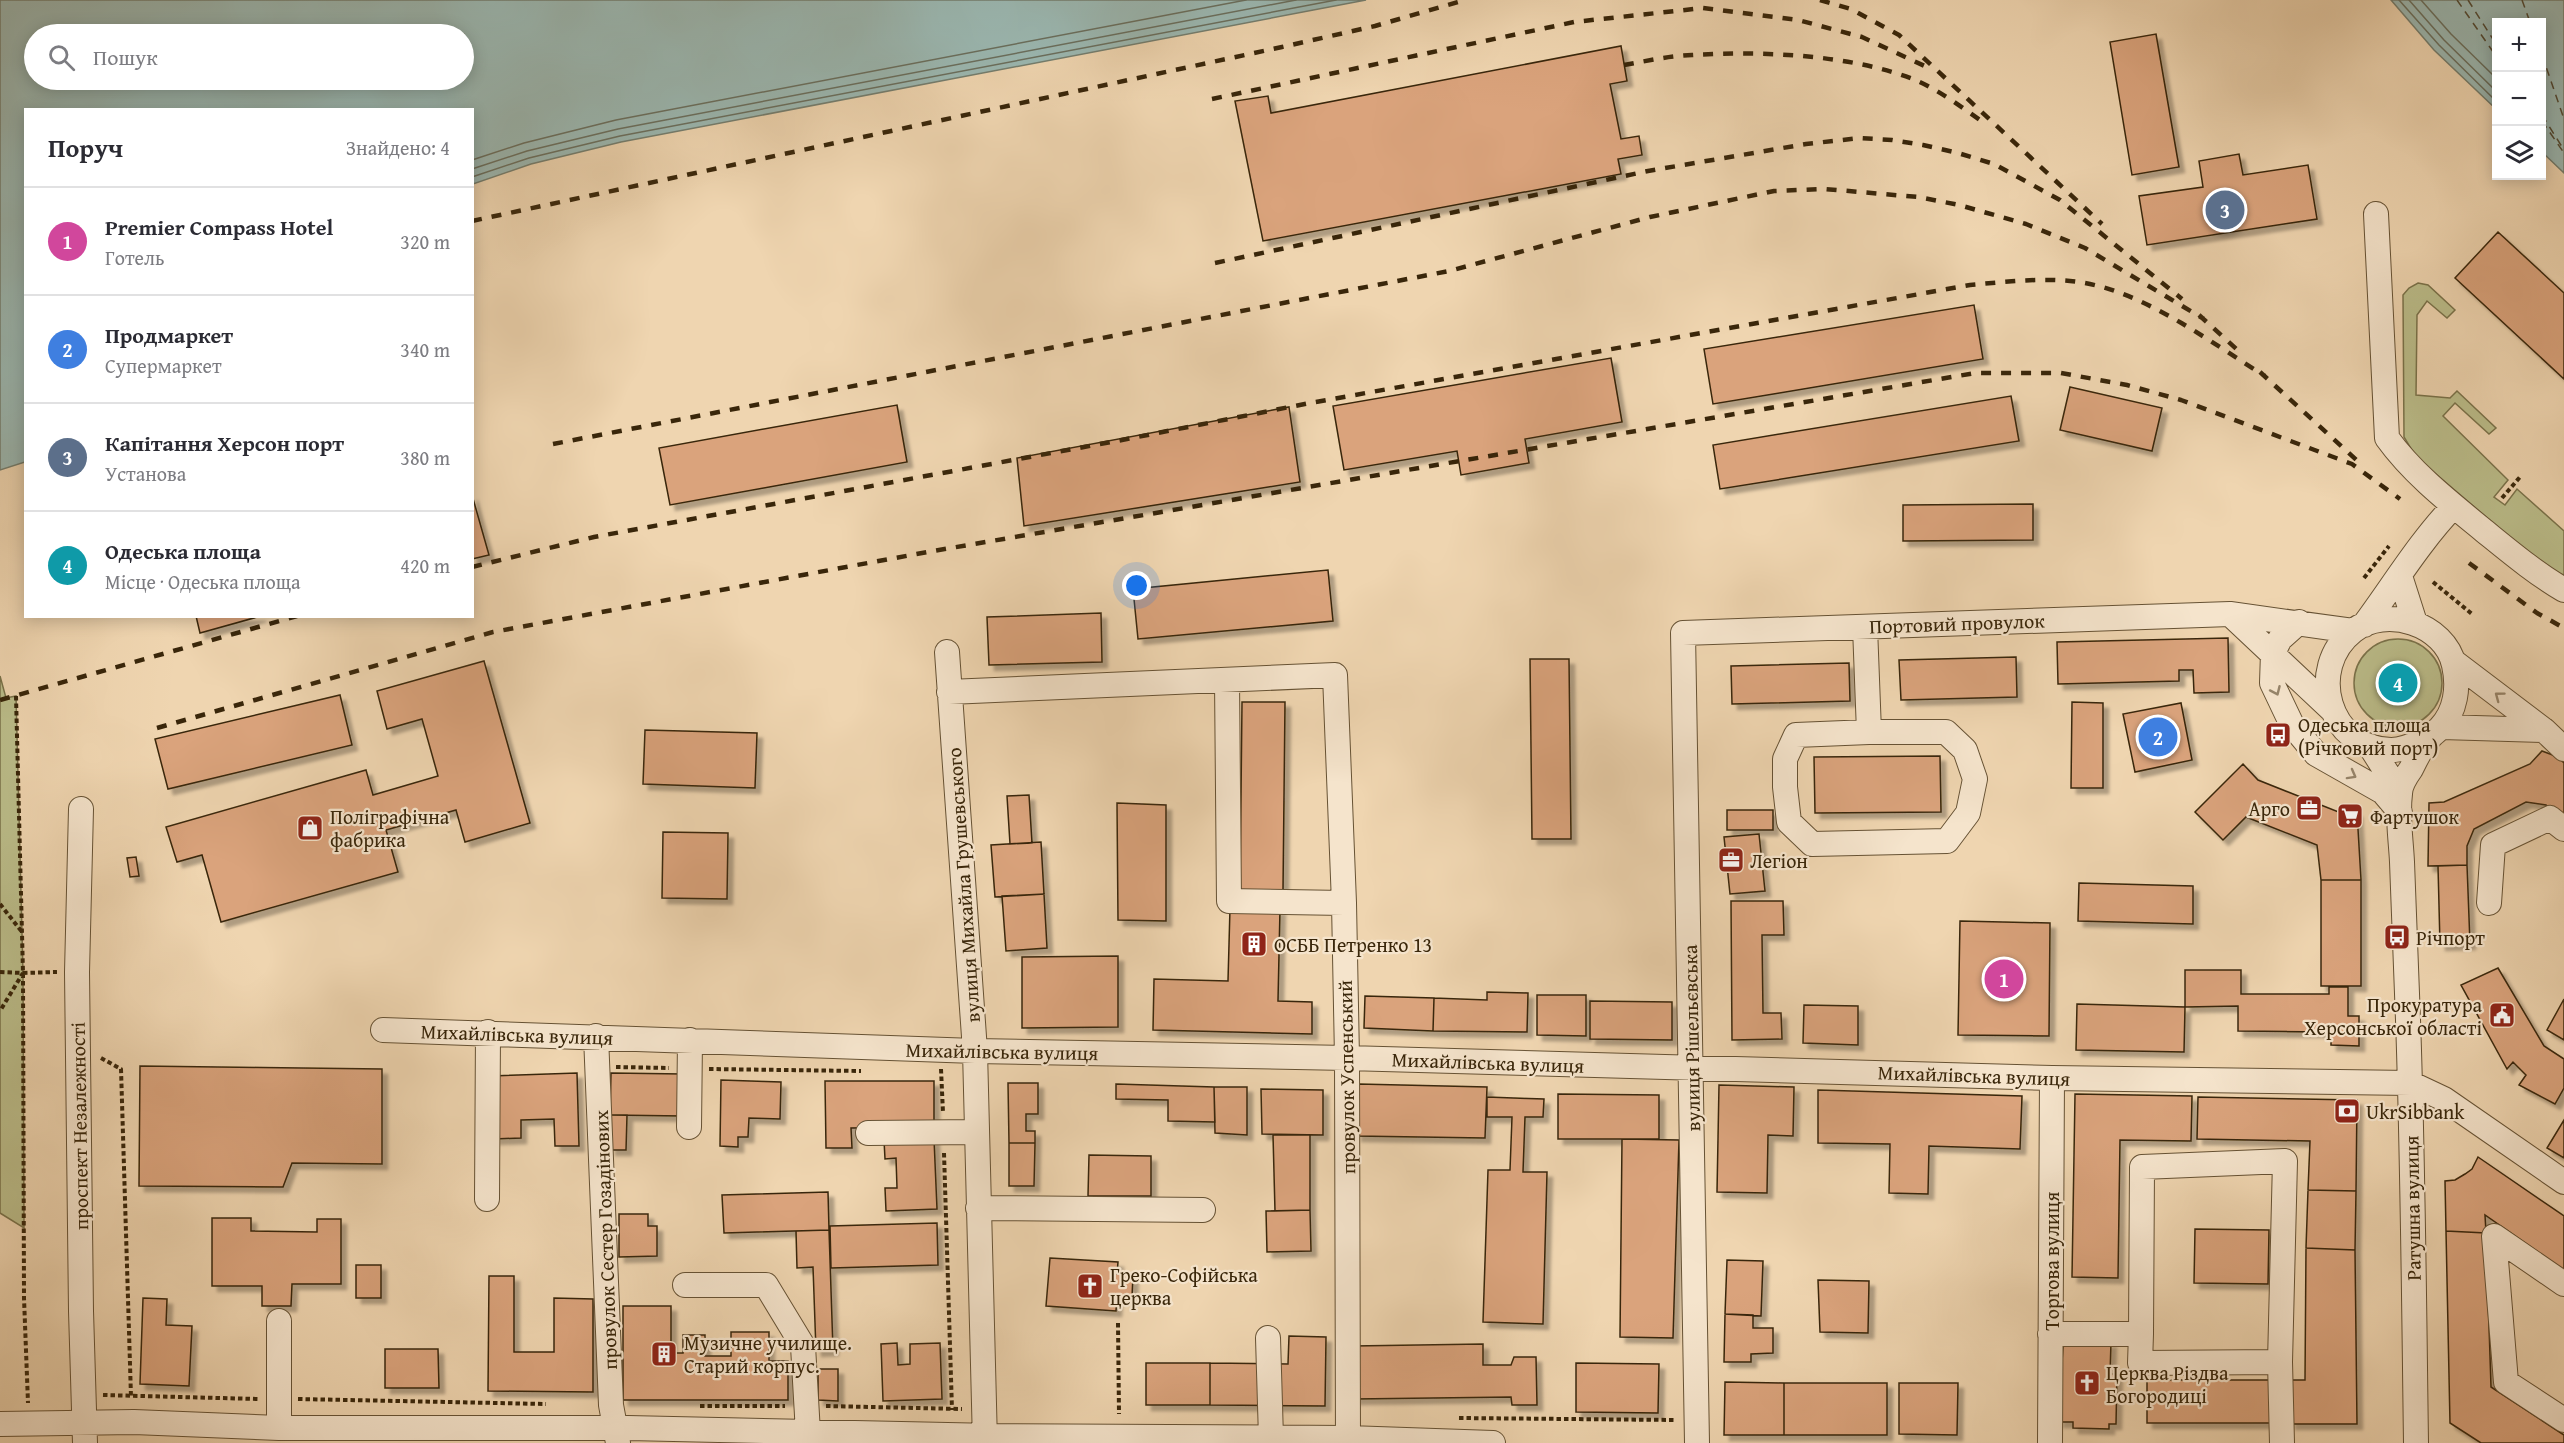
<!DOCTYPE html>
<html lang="uk">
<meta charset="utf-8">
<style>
body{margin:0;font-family:"Gentium Book Plus",serif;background:#f7f7f7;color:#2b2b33}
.controls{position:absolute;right:18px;top:18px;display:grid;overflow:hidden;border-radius:0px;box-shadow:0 3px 15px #0003}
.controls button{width:54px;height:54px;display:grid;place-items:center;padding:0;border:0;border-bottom:2px solid #e1e1e2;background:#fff;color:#2b2b33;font:30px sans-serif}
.you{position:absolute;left:1137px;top:586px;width:21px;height:21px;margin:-15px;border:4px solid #fff;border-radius:50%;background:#1a73e8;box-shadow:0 0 0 9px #1a73e833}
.badge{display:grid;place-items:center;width:39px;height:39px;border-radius:50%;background:#0f766e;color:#fff;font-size:20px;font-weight:700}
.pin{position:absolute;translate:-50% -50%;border:3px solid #fff;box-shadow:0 2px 6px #0006}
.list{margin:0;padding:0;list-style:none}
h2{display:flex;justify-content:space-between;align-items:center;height:78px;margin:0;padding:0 24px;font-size:26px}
h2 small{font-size:20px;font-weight:400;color:#7c7c81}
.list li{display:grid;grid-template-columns:39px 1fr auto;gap:18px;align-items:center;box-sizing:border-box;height:108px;padding:0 24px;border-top:2px solid #e1e1e2}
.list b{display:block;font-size:22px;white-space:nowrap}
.list p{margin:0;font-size:20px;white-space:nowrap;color:#7c7c81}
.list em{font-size:20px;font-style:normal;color:#7c7c81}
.icon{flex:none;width:33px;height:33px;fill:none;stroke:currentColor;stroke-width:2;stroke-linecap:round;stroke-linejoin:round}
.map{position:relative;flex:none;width:2564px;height:1443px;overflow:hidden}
.search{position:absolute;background:#fff;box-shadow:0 3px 15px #0003;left:24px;top:24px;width:450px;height:66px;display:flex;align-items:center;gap:15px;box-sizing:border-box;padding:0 21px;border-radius:33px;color:#7c7c81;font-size:22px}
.panel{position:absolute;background:#fff;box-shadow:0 3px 15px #0003;left:24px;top:108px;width:450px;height:510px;border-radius:0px}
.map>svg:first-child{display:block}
.green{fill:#bbbd8a;stroke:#7a724a;stroke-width:1.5}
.water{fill:#9bb8b2;stroke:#747e6f;stroke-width:1.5;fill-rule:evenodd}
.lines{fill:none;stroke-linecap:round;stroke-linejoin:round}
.shore{stroke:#6a6f5e;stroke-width:1.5}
.ferry{stroke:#524a34;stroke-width:1.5;stroke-dasharray:8 6;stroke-linecap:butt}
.building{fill:#daa37b;stroke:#39260a;stroke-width:1.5;filter:url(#shadow)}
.minor-casing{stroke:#665234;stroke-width:26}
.path{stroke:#39260a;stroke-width:4;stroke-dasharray:4.5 3;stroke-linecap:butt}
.minor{stroke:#f5e4cc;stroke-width:24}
.rail{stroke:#39260a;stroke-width:4.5;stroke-dasharray:10 10;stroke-linecap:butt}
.oneway{stroke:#97856b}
.labels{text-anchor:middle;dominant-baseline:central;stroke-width:4.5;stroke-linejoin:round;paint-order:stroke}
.street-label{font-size:20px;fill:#39260a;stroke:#f5e4cc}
.poi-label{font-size:20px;fill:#39260a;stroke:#f5e4cc;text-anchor:start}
</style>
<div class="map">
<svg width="2564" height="1443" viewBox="0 0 2564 1443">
<defs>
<filter id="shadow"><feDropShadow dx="5.5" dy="5.5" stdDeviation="1.5" flood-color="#0004"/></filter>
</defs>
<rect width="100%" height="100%" fill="#efd5b0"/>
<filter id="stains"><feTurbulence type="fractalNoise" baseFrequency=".00333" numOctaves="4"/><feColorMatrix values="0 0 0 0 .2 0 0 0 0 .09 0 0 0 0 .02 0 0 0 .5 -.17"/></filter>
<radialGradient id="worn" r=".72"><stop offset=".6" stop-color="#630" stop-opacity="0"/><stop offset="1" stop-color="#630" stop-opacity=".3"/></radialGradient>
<path class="green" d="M2418,283L2428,285L2455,310L2447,318L2427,301L2417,315L2416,395L2450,398L2457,391L2496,428L2489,434L2455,403L2443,416L2508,480L2494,497L2505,505L2517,489L2564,531V575L2548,570L2416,457L2404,437L2403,295L2409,288Z
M2354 683a44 44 0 1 1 88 0a44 44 0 1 1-88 0Z
M0,676L6,698L16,696L23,973L24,1228L0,1213Z"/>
<path class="water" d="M0,0H1366L621,142L531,164L473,184L472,110H26L25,462L0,470ZM464,34V80H34V34Z
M2391,0H2564V173L2542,152V22H2496V109L2434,50Z"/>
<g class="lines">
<path class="shore" d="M2399,0L2439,45L2496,101
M2409,0L2444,40L2496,91
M2421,0L2451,34L2496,78
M472,160L524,143L616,120L1246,0
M472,169L527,151L618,129L1296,0
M472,177L529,158L620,136L1336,0"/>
<path class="ferry" d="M2457,0L2496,56
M2468,0L2496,44
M2522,0L2530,22
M2542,55L2564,119
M2542,115L2564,150
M2542,121L2564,153"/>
</g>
<path class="building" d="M2156,34L2179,167L2132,175L2110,42Z
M1621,46L1627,81L1610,84L1621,139L1639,136L1642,155L1618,159L1621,174L1263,241L1235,101L1268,96L1271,113Z
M2239,154L2243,175L2308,165L2317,219L2147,245L2139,196L2203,187L2199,161Z
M2498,232L2564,293V379L2455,278Z
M1974,305L1983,359L1713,404L1704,349Z
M1611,358L1622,422L1525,439L1529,463L1461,475L1457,451L1344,470L1333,406Z
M2070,387L2162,408L2152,451L2060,430Z
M2011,396L2019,441L1720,489L1713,445Z
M897,405L907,462L670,505L659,448Z
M1289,407L1300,482L1024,526L1017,458Z
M472,495L489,555L472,559Z
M2033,504V540L1903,541V505Z
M1328,570L1333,621L1138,639L1133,589Z
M1101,613L1102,662L989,665L987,617Z
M196,616H261L200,633Z
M2228,638L2229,692L2194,693L2193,670H2179V681L2058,684L2057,642Z
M2016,657L2017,697L1901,700L1899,660Z
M1530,659H1569L1571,839H1532Z
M484,661L530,823L465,842L456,810L386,830L398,872L221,922L202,855L177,862L166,827L366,770L373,795L438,776L422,719L387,729L377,691Z
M1849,663L1850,701L1732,704L1731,666Z
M340,695L352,745L168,789L155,739Z
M1242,702H1285L1283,891L1240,890Z
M2072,702L2103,703V788H2071Z
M2181,703L2192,760L2135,772L2123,714Z
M645,730L757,733L755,788L643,784Z
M2542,751L2558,757L2564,763V820L2546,805L2526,802L2474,829L2467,846V865L2428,866L2429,803L2444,802L2530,764Z
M1940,756L1941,812L1815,813L1814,757Z
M2243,764L2258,780L2341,813L2357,812L2361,880H2321L2317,845L2246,817L2223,840L2195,812Z
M1029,795L1032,843L1010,844L1007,796Z
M1117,803L1166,805V921L1118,920Z
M1727,810H1773V830H1727Z
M663,832L728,833L727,899L662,898Z
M1759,834L1765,891L1730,894L1724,837Z
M1041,842L1044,894L995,897L991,845Z
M136,857L139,876L130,877L127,858Z
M2467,865L2470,944L2440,945L2438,866Z
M2321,880H2361V986H2321Z
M2079,883L2193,886V924L2078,921Z
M1044,894L1047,948L1006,951L1002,896Z
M1731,901H1783L1784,935H1762L1763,1013H1781L1782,1039L1732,1040Z
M1230,908L1280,909L1278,1001L1312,1002V1034L1153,1030L1154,979L1228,981Z
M1960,921L2050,923L2049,1036L1958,1035Z
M1118,956V1027L1022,1028V957Z
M2498,968L2544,1046L2564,1059V1088L2555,1104L2519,1085L2526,1075L2513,1062L2507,1069L2461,985Z
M2185,970H2241V994H2329V987H2348V1016H2359V1046L2331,1045V1032L2238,1031V1006L2185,1007Z
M1487,992L1528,993L1527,1032L1433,1031L1434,998L1487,1000Z
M1537,995H1586V1036L1537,1035Z
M1365,996L1434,998L1433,1031L1364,1028Z
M2564,999V1040L2547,1030Z
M1590,1001L1672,1002V1040L1590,1039Z
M2077,1004L2185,1007L2184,1052L2076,1050Z
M1804,1005L1858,1006V1045L1803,1043Z
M140,1066L382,1069V1164L292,1163L283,1187L139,1186Z
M577,1073L579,1146H555L554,1119L521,1120V1138L494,1139L492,1076Z
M611,1073L683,1074V1116L610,1115Z
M721,1080L781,1082L780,1119L749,1118L748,1137H738V1147L720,1146Z
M825,1081H934V1127L851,1128L852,1148H826Z
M1008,1083H1038V1114H1026V1131H1035V1143H1009Z
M1116,1084L1214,1087L1215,1122L1168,1121V1100L1116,1099Z
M1358,1084L1487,1087L1485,1138L1356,1136Z
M1719,1085L1794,1087L1793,1136L1768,1135L1767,1193L1717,1192Z
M1214,1087H1247V1135L1215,1133Z
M1261,1089L1323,1090V1135L1262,1134Z
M1818,1090L2022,1096L2020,1149L1929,1146L1928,1194L1889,1193L1890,1144L1818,1143Z
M1558,1094L1659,1095V1139H1558Z
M2075,1094L2192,1096L2191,1141L2120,1140L2118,1278L2072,1277Z
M1487,1097L1544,1099L1543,1117H1525L1523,1172H1547L1543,1324L1483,1322L1488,1170H1510L1512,1117H1487Z
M2198,1097L2357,1100L2356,1191L2308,1190L2310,1141L2197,1139Z
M610,1115H627L626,1150H610Z
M2564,1120V1158L2547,1148Z
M1273,1135H1310V1210L1275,1211Z
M934,1139L937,1209L886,1211L885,1188H897L896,1158L885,1159L884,1140Z
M1622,1139L1679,1140L1673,1338L1620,1337Z
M1009,1143H1035L1034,1186H1009Z
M1089,1155L1151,1156V1196H1088Z
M2478,1157L2564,1216V1270L2485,1215L2486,1233L2446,1231L2445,1181L2455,1180L2465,1174L2472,1169Z
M2308,1190L2356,1191L2355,1250L2306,1248Z
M828,1192L829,1230L724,1233L722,1195Z
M1310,1210L1311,1251L1267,1252L1266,1211Z
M619,1214H648V1226H657V1256L619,1257Z
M212,1218H251V1231L317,1232V1219H341V1284H292L291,1306H262V1286H212Z
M937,1223L938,1265L831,1268L830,1226Z
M2195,1229L2269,1230L2268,1284L2194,1283Z
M829,1230L833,1350L816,1351L813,1267L797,1268L796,1231Z
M2446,1231L2486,1233L2491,1387L2564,1435V1443H2481L2450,1423Z
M2306,1248L2355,1250L2357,1424H2290V1380H2305Z
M1050,1258L1118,1262L1117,1274L1133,1275L1132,1297L1117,1296L1116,1311L1046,1306Z
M1727,1260L1763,1261L1761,1316L1725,1314Z
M356,1265H381V1298H356Z
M489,1276H514V1352H554V1298L593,1299V1392L488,1391Z
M1818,1280L1869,1281L1868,1333L1820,1332Z
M143,1298L167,1299L166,1325L192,1326L189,1386L140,1384Z
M623,1306H671V1353H683V1335H705V1356H731V1332H769V1361H788V1400H623Z
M1725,1314L1753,1315V1328H1773V1353L1751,1354V1362H1724Z
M1289,1336L1326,1337L1325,1406L1210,1405V1363L1288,1364Z
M2111,1342L2110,1374H2117L2116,1424H2109V1429L2073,1428V1422H2058L2063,1347L2065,1345Z
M897,1343L898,1365L910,1364V1344L940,1343L942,1399L883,1401L881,1344Z
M1483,1344V1365H1511L1514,1357H1536L1537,1405H1512L1511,1397L1354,1399L1353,1346Z
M385,1349H438L439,1388H385Z
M1146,1363H1210V1405H1146Z
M1576,1363L1659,1364L1658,1413L1576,1412Z
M818,1369H838V1401L818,1400Z
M2147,1380H2271V1423H2147Z
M1725,1382L1784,1383V1435H1724Z
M1784,1383H1887V1435H1784Z
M1899,1383H1958L1957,1435L1899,1434Z"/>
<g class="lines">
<defs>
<path id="minor" d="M2376,214L2387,438C2413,474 2449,502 2483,530C2509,551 2535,573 2564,590
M2400,576L2415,623
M2230,614L2331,709
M2299,622L2280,639L2273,653L2272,683L2292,725L2316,754L2383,792L2400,812
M2364,625C2393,586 2420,541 2454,506
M1865,627L1869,732L1796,735L1785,759V787L1789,822L1812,844L1947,841L1968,813L1975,779L1965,750L1946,732H1869
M947,652L975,1051L985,1443
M2453,661L2544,730L2564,749
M1227,680L1229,901L1344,903
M949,692L1335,675L1344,903L1347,1058L1348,1443
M2442,727L2544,730
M2370,746L2399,792
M81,809L77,972L81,1311L85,1443
M2489,903L2493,845L2550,818L2564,829
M383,1030L975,1051L1347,1058L2052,1078L2410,1083L2444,1099L2564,1182
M596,1036L611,1405L618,1443
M689,1127L690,1040
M868,1133L976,1132
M487,1199L488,1032
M978,1208L1203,1210
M2564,1284L2494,1236L2506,1382L2564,1420
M685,1285H766L803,1346L808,1433
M2050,1334H2141L2142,1167L2285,1161L2280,1362
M2141,1334L2140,1363L2280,1362L2282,1443
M1268,1338L1271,1438
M0,1424L134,1422L279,1428H628L994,1436L1348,1438L1493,1443
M279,1428V1321
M1697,1443L1683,633L2230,614L2353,631
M2050,1443L2052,1078
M2416,1443C2414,1302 2413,1161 2408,1020C2406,967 2404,915 2402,862C2401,840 2397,816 2400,794C2400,786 2406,776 2411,769C2416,759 2421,748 2428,740C2431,735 2436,732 2440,728C2456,711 2459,687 2454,665C2445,624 2386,605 2353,631C2306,668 2328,749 2391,750C2404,750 2416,744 2428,739"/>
</defs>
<use href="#minor" class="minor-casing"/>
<path class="path" d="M2502,498L2520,477
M2364,578L2389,546
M2433,582L2472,614
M16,696L23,973L24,1298L28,1403
M0,904L22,932
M0,972L23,973L0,1011
M23,973L57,972
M101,1058L121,1069L131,1397
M616,1067L669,1068
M709,1069L861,1071
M941,1069L943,1113
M944,1153L952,1410
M1118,1323L1119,1414
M103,1395L258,1399
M298,1399L546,1404
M700,1406H785
M826,1406L962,1409
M1459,1418L1676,1420"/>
<use href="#minor" class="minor"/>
<path class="rail" d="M1820,0L1851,9L1899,35L2102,224
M1624,65C1646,61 1669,56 1692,55C1762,51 1847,54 1913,79C1938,89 1961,107 1983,122
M1212,99L1574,22L1703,8L1798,20L1862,37L1929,68
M472,221L1282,47L1375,26L1465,0
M1215,263L1648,171L1806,144L1860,138L1892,140L1923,145L1958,153L1994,164L2060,200L2182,299
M2199,315L2243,355
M2260,372L2362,465
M553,444L1449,271L1650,217L1774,191L1825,189L1918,197L1959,205L2026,224L2085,248L2204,319
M2469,563L2537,613L2564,628
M472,567L594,537L1122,440L1310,403L1970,285C2003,282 2037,278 2070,281C2139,287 2208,341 2265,376
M0,700L297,616
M157,728L493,632L933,551L1975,373H2061L2127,385L2181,400L2352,464L2400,499"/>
</g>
<defs><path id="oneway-chevron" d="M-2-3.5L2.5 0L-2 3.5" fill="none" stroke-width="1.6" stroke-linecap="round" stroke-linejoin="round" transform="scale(1.5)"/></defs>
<g class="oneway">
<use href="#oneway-chevron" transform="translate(2276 691) rotate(66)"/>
<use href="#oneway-chevron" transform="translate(2499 696) rotate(-143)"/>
<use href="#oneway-chevron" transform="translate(2352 775) rotate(29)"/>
</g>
<defs>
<symbol id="bus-square" viewBox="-11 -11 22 22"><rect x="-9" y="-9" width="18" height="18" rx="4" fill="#8f2418" stroke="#f5e4cc"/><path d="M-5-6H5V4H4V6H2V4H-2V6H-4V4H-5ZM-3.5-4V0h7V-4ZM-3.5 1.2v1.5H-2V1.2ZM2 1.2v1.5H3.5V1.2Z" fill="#fff"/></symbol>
<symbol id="office-square" viewBox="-11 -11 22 22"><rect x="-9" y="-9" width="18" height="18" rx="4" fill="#8f2418" stroke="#f5e4cc"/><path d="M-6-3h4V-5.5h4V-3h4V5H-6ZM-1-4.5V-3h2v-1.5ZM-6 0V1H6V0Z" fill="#fff"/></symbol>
<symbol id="supermarket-square" viewBox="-11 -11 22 22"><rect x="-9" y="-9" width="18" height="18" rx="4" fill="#8f2418" stroke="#f5e4cc"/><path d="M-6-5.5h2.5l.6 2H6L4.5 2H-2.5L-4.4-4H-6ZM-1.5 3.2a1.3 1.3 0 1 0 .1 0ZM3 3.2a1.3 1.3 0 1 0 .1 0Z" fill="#fff"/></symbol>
<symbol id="shop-square" viewBox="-11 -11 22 22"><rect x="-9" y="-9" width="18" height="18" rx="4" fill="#8f2418" stroke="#f5e4cc"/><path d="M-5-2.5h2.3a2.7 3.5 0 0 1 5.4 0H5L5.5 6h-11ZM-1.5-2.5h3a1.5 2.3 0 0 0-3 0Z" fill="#fff"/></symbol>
<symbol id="building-square" viewBox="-11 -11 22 22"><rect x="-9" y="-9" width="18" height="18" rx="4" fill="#8f2418" stroke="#f5e4cc"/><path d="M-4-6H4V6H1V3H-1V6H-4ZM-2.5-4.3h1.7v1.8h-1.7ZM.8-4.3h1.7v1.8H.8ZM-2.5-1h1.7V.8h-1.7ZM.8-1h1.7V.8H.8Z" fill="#fff"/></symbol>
<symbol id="civic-square" viewBox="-11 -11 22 22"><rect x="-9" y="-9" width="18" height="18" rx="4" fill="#8f2418" stroke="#f5e4cc"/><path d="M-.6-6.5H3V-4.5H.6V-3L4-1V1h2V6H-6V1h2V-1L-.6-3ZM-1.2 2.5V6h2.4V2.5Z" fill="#fff"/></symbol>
<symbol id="bank-square" viewBox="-11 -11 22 22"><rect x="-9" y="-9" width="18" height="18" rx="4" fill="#8f2418" stroke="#f5e4cc"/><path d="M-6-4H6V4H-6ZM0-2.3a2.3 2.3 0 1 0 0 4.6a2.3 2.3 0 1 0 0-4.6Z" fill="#fff"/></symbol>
<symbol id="church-square" viewBox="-11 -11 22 22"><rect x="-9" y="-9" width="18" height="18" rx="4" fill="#8f2418" stroke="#f5e4cc"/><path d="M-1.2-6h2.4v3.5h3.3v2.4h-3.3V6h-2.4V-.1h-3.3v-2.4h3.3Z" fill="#fff"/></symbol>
</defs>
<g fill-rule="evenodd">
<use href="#bus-square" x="2263" y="720" width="30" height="30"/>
<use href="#office-square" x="2294" y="793" width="30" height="30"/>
<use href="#supermarket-square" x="2335" y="801" width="30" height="30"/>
<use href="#shop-square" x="295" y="813" width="30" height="30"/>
<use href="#office-square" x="1716" y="845" width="30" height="30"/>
<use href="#bus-square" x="2382" y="922" width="30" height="30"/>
<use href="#building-square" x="1239" y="929" width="30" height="30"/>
<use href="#civic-square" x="2487" y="1000" width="30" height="30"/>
<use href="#bank-square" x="2332" y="1096" width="30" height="30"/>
<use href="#church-square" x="1075" y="1271" width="30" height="30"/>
<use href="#building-square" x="649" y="1339" width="30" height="30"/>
<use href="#church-square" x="2072" y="1368" width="30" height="30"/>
</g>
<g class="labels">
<g class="street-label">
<text transform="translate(1957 623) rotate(-2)">Портовий провулок</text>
<text transform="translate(963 885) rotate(-94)">вулиця Михайла Грушевського</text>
<text transform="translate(517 1034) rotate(2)">Михайлівська вулиця</text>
<text transform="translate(1691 1038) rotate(-91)">вулиця Рішельєвська</text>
<text transform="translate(1002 1051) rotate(1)">Михайлівська вулиця</text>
<text transform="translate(1488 1062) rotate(2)">Михайлівська вулиця</text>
<text transform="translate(1974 1075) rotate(2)">Михайлівська вулиця</text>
<text transform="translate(1346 1077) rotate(-91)">провулок Успенський</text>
<text transform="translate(79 1126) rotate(-91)">проспект Незалежності</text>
<text transform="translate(2412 1208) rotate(-91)">Ратушна вулиця</text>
<text transform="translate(605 1240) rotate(-92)">провулок Сестер Гозадінових</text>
<text transform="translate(2051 1261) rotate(-90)">Торгова вулиця</text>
</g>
<g class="poi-label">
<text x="2298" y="724">Одеська площа<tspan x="2298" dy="23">(Річковий порт)</tspan></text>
<text x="2290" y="808" text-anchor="end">Арго</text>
<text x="330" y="816">Поліграфічна<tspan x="330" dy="23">фабрика</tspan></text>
<text x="2370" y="816">Фартушок</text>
<text x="1750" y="860">Легіон</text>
<text x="2416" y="937">Річпорт</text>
<text x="1274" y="944">ОСББ Петренко 13</text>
<text x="2482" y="1004" text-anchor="end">Прокуратура<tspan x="2482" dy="23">Херсонської області</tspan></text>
<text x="2366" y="1111">UkrSibbank</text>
<text x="1110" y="1274">Греко-Софійська<tspan x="1110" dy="23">церква</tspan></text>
<text x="684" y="1342">Музичне училище.<tspan x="684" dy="23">Старий корпус.</tspan></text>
<text x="2106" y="1372">Церква Різдва<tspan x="2106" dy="23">Богородиці</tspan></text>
</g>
</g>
<rect width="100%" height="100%" filter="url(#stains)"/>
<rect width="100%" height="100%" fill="url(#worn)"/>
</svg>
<div class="controls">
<button>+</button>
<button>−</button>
<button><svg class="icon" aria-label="layers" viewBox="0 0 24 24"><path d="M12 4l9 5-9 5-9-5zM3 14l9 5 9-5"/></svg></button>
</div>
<div class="you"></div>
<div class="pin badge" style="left:2004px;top:979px;background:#d1479c">1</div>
<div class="pin badge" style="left:2158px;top:737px;background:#3f7fe0">2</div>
<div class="pin badge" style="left:2225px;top:210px;background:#5c6f8a">3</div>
<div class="pin badge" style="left:2398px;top:683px;background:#0f9aa8">4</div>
<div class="search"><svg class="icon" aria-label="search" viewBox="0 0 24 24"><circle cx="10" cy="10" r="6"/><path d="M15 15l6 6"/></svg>Пошук</div>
<section class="panel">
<h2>Поруч<small>Знайдено: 4</small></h2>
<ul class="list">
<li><span class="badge" style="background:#d1479c">1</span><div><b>Premier Compass Hotel</b><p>Готель</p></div><em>320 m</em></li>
<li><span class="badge" style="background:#3f7fe0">2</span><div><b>Продмаркет</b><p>Супермаркет</p></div><em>340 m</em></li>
<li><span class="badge" style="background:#5c6f8a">3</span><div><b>Капітання Херсон порт</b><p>Установа</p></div><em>380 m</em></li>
<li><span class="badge" style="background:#0f9aa8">4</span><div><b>Одеська площа</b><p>Місце · Одеська площа</p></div><em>420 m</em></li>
</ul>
</section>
</div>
